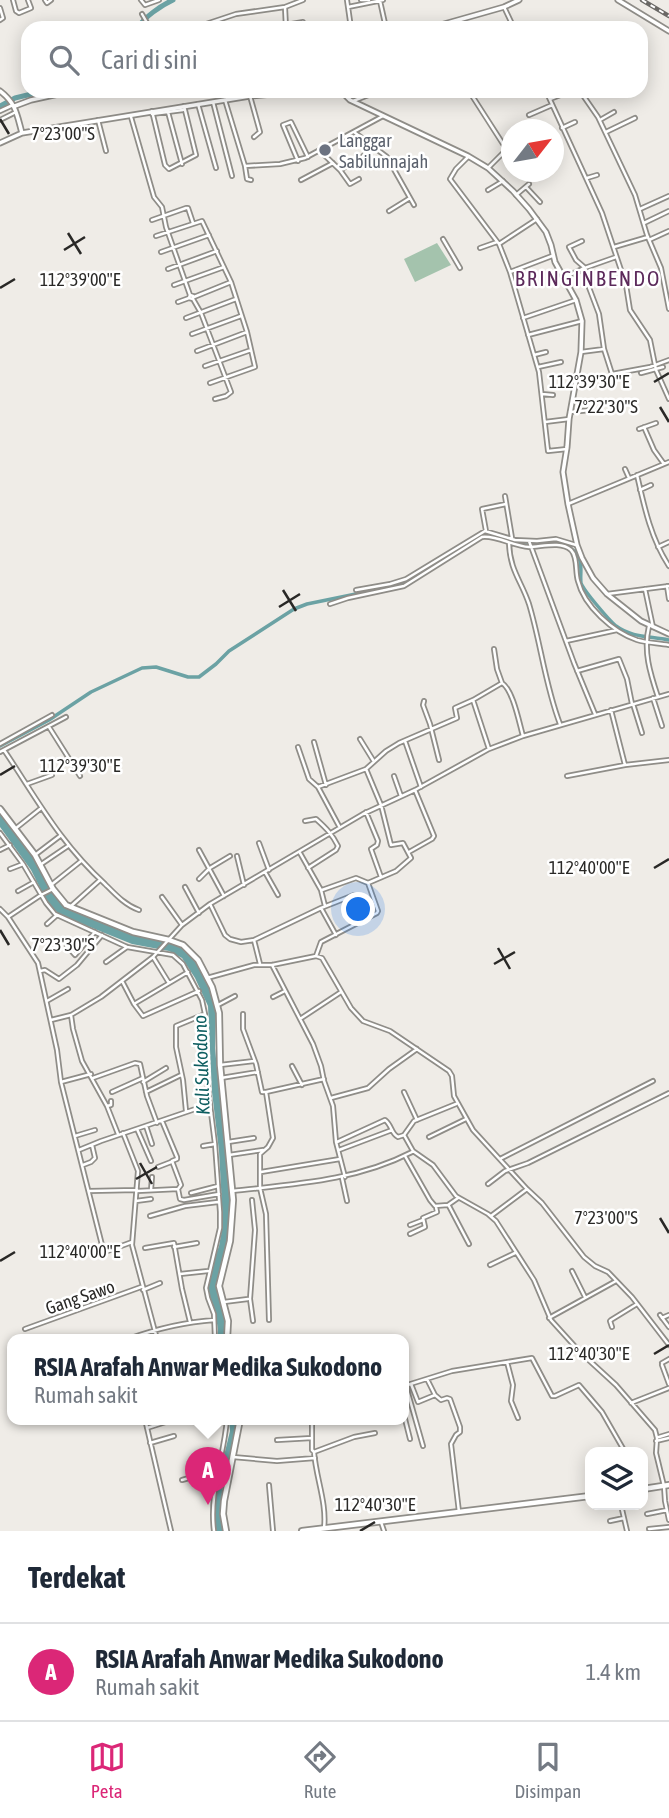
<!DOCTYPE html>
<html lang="id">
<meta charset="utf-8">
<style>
body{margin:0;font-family:"Asap Condensed",sans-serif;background:#f2f2f3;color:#1f2937}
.controls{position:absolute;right:21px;bottom:21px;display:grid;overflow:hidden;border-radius:14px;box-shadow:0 4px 18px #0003}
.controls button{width:63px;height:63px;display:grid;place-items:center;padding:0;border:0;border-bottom:2px solid #e0e1e3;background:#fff;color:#1f2937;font:35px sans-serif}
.compass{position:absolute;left:501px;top:119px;width:63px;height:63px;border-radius:50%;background:#fff;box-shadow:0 4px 18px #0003;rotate:59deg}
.you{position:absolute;left:359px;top:910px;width:24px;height:24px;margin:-18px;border:5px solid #fff;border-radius:50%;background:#1a73e8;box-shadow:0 0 0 10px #1a73e833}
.badge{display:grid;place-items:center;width:46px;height:46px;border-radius:50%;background:#db2777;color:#fff;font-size:23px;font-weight:700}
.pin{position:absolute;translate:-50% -58px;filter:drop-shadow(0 2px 4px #0008)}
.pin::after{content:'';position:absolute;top:37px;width:24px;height:21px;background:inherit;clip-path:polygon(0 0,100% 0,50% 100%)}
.popup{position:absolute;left:7px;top:1334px;width:402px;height:91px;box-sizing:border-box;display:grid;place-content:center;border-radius:14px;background:#fff;filter:drop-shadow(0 2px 5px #0005);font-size:23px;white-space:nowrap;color:#747a83}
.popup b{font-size:26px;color:#1f2937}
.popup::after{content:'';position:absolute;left:50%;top:100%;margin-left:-14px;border:14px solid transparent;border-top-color:#fff}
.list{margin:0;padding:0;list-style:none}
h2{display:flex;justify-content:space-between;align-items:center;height:91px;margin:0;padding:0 28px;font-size:30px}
h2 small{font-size:23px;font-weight:400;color:#747a83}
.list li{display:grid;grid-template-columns:46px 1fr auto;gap:21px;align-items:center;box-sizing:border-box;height:98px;padding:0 28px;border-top:2px solid #e0e1e3}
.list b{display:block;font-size:26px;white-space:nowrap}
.list p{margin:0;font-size:23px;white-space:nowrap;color:#747a83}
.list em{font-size:23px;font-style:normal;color:#747a83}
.icon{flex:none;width:38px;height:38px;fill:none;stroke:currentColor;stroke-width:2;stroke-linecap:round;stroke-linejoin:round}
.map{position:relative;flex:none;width:669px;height:1531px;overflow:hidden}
.search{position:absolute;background:#fff;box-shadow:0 4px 18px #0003;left:21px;right:21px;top:21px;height:77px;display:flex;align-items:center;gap:18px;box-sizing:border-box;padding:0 24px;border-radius:21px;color:#747a83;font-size:26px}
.sheet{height:189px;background:#fff}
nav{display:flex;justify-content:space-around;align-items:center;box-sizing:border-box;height:98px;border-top:2px solid #e0e1e3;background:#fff;font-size:19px;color:#747a83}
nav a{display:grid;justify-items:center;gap:4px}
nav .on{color:#db2777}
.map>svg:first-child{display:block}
.green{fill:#a4c3ad}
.water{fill:#6ba2a4}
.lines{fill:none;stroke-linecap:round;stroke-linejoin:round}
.canal{stroke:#6ba2a4;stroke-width:3.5}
.river{stroke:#6ba2a4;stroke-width:5}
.minor-casing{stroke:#8f8d88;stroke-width:6}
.tertiary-casing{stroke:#8f8d88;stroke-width:7}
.secondary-casing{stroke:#8f8d88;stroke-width:8}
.minor{stroke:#fff;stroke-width:2.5}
.tertiary{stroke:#fff;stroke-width:3.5}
.secondary{stroke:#fff;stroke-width:4.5}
.rail-casing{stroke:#6a6865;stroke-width:4.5}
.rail{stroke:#fff;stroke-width:2;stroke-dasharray:5;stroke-linecap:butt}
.ticks{fill:none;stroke:#292826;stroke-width:2.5}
.worship-dot{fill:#6b7280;stroke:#fff;stroke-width:2.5}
.labels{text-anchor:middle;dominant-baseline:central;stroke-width:5;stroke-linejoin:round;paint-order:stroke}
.worship-label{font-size:18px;fill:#5b616d;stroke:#fff;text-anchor:start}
.street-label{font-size:18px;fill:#292826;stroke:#fff}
.water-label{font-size:19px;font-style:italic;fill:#0e5e60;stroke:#fff}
.quarter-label{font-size:21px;letter-spacing:2px;fill:#5c2a5b;stroke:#fff}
.ticks-label{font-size:18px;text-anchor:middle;fill:#292826;stroke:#fff;stroke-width:5;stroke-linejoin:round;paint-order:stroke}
</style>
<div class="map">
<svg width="669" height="1531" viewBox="0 0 669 1531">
<rect width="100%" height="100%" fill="#efece7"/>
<path class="green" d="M437,243L451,265L415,282L404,259Z"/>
<path class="water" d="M0,812L31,852L56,896L69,909L136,935L164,940L180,945L195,959L211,988L216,1014L215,1048L231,1214L229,1235L217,1280V1293L226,1319L225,1339H218V1330L216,1317L208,1296L207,1280L219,1246L223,1224L219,1151L212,1092L208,1006L195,978L182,958L169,951L132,944L60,915L47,902L31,870L0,827Z
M229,1419H238V1427C230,1460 215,1497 223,1531H215V1493L230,1431Z"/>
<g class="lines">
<path class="canal" d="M510,539L518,542H530
M538,542C552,542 575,543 580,561C582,568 580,576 581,583C584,591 609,620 616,626C632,638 651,636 669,640
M0,746L49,720L91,692L142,668L156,667L188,677H199L216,664L229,651L294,609L307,604L390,587L412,579L479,536L485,533L493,534"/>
<path class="river" d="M137,28C145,17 160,6 173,0
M0,106L15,98L44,91"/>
<defs>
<path id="minor" d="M13,0L16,11L19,13L31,8L28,0
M45,0L47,3L51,0
M141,0L145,5L159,0
M347,0L351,28
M361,0H369
M380,1L386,28
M285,7L286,28
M348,7L383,0
M504,7L514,28
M0,8L3,18L0,20
M142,14L150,28
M286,25L303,22
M194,28L236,14L285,7L303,0
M469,91L512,158
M546,91L602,213L626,285L630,310L650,340L656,370L669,399
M580,91L598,117L635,195L647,235L661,268L669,309
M250,96L260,132L254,137
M584,96L594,91
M550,99L571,91
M225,100L245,166L280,164L305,158L383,116
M353,101L379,91
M213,102L232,176
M198,104L216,168
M0,111L13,105
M152,111L165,165L169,169L196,155L184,106
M168,112L182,164
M152,114L183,110
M529,115L552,105
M131,117L154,197L162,207L166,227L190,295
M0,120L16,112
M98,120L106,151
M600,120L614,112
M562,128L575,122
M354,132L387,157L414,205
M606,132L635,118
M319,150L340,170L350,184L359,179
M468,157L456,169L450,179L499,244L510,272L539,372L548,451L567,449
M298,161L283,125L291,122L308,157
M245,166L247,179L251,180
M488,168L505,151
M340,170L361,158L373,147
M587,178L597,175
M301,180L333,163
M526,187L540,202
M488,190L503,181
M516,195L529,184
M640,209L669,196
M389,211L410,198
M152,220L186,208H188L193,223
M644,223L669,211
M156,236L202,221L231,282L247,332L255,367L210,383
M443,239L460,268
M649,240L669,231
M582,241L569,247L576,260L584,267
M499,244L537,219
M614,247L648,237
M480,248L497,242
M161,252L209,235
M168,269L217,251
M582,269L599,314L604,349L612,374V382
M510,272L552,256
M564,278L582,269L616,257
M174,285L224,267
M194,297L231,282
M193,299L201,313L231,392L226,396L215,399
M178,302L189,298L190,295L193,296V299L189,298
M186,318L236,299
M523,318L576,300
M192,334L241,316
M528,335L582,321
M197,351L247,332
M581,352L604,349
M534,355L546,352
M205,366L251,350
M538,367L561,362
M641,373L663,367
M612,374L650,367L669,360
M542,394L553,395
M570,412L591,410
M545,422L569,419
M644,427L654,450L664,464
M639,429L656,423
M625,469L629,478
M637,475C644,506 651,539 669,566
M640,490L651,485
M505,496L512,538
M568,504L669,462
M486,531L482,509L506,504
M529,541L574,663L595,714
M509,543C510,571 521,580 529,604C541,644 545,685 560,724
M658,547L669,542
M667,586L669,599
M645,589L653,627
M356,590L390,584L406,579L485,531L515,540L537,541L556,539L576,545
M607,594L669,586
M330,604L348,598L404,586L482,537C496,535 513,546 529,547C541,547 561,541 571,550C578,557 575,572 578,581C584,606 613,632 637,640C647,643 659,643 669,645
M649,626C643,651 650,673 658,697
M566,641L617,630
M494,649L497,669L502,683C513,690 519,722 523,736
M577,671L619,659L627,679L632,704
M653,698L662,726
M473,700L489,749
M424,701L423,705L430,724L439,760
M633,704L642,733
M611,710L625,765
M49,727L80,776
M360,739L373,760
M405,741L421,787
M314,742L326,785
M0,744L52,715
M298,747L309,779L318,787
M4,750C37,799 60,843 105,884C115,894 125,905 139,910
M0,752L66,717
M394,776L401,796
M567,776L625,765L669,760
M27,784L52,775
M366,812L378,841L377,845L371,849L381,877
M305,821L316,819C326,828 332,834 338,846L336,850L308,868
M339,826L318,787L366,769L386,751L399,743L457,718L455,708L473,700L502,683
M15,829L40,809
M0,833L23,864L46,903L55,914L127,947L173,955L183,964L202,1000L205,1014V1065L215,1144L220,1212V1228L206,1288L208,1298L214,1314L215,1339
M259,843L269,870
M0,850L10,845
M199,850L224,896
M409,852L432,839L434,836L415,790
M300,853L321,890L325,906
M35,855L60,836
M237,856L244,885
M40,865L68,846
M10,869L23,864
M265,872L278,895
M199,879L210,868L230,856
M51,885L81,861
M185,887L199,913
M322,890L356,878L368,883
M18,891L34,882
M162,897L182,925
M210,904L225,935L230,939L241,942L254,940L321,908L354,895
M70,907L100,880
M321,908L336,935
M0,909L8,917L38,963L57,1050L61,1082L103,1249L105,1252L132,1242
M8,917L41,895L53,889
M47,924L57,915
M254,940L260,964
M67,946L75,955L95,932
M316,956L322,958L351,1008L363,1021L390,1031L449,1071L452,1076L454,1096L473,1130L527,1189L542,1203L584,1257L595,1266L608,1272L632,1297L669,1345
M316,956L321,942L377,913L378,911L368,883L396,871L411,858L403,843L391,845L381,805L366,769
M153,957L169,983
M106,962L127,947
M272,965L313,1044L321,1066L324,1081L333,1106L336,1142L345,1177
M40,971L45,970L59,979L77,965L102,935
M207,978L254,965H272L316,956
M122,981L134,1004L143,1016L199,991
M273,997L285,991
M47,1001L68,989
M134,1004L188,972
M218,1005L235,996
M243,1014V1029L256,1064L262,1092H266L273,1138L268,1147L260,1154V1188L266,1214L269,1320
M71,1015L73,1029L82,1061L107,1106L118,1134
M300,1019L341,992
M51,1020L71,1015L101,997L153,957L182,925L210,904L363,814L415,790L489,749L523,736L669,694
M220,1065L254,1061
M292,1066L302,1085
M93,1078L135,1063L140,1064L147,1096L157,1123
M221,1078L258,1072
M61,1082L91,1074
M143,1082L166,1068
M112,1092L143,1078
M146,1092L181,1075
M266,1092L324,1079
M404,1092L417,1120
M331,1098L368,1088L389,1069L417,1049
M107,1106L111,1105V1101
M186,1111L183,1080L176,1047V1026L205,1014
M162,1121L177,1157V1159L172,1161L181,1185L178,1189L180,1199L184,1200L219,1194
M146,1126L152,1144
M137,1129L151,1161
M123,1133L138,1171L132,1245L157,1339
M404,1135L413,1151L433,1165L456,1196L488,1214L496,1221L534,1280L551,1320L580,1352L616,1385L655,1430L657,1438L656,1453L664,1486L665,1501L669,1520
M404,1135L414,1121L456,1104
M75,1136L95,1130
M429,1137L466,1119
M228,1142L254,1138
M337,1142L385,1120C392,1125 391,1134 398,1137L404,1135
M203,1146L215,1144
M79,1150L101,1141L210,1104
M339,1150L392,1130
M229,1155L263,1150
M405,1156L430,1200L435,1206L448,1205L458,1198
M500,1159L653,1081
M83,1165L91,1162L95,1158L92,1145
M158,1167L171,1162
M261,1172L340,1159
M342,1178L347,1201
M488,1184L505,1171L528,1163L669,1093
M151,1190L152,1177
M89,1191L137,1190
M137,1191L178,1189
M232,1191C294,1184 356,1181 412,1152
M191,1193L218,1186
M252,1200L255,1230L250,1299L253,1321
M136,1201L151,1199
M449,1206L469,1244
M150,1216L185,1206L218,1202
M491,1216L527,1189
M410,1225L423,1220
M410,1234L425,1227L423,1218L437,1212L436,1207
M174,1247L197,1243
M145,1248L174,1243L182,1289L190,1322
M490,1265L515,1253
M572,1271L585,1297
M180,1274L208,1271
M143,1290L160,1283
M224,1302L248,1299
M660,1315L669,1327
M549,1318L616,1281
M662,1318L669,1315
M612,1327L610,1321L611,1320L637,1304
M25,1329L141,1287
M128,1339C156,1329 184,1322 214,1320
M507,1362L513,1385L511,1401L518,1418
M662,1363L669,1359
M662,1365L669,1384
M427,1379L435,1395L441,1400L447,1398L450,1399L460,1427V1432L456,1435L451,1444L459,1512
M411,1384L418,1402L435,1395
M404,1386L452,1371L532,1358L552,1396H555L579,1385L602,1412L625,1452
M406,1386L423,1446
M631,1403L669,1388
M404,1415L410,1439
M145,1419L171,1531
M312,1419V1450L314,1452C316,1478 327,1503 324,1528
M81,1421L87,1419
M241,1421L273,1419
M147,1428L169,1421
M659,1437L669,1434
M277,1440L312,1438
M656,1441L669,1438
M150,1443L174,1436
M314,1452L354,1437L375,1433
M233,1457L277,1461L315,1458
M182,1480L217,1470
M269,1485L273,1531
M621,1505L627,1531
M647,1514L667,1510
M610,1521L624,1518
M381,1522L384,1531
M649,1529L669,1527
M214,1531C209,1492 224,1457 227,1419"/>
<path id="tertiary" d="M618,0L669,31
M430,28L504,7L519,0
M0,91C16,103 17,115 22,133
M336,91L343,93L350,100L468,156L488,168L513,191L529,209L546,232L551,245L555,262L576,300L582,321L581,352L569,419L567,447L563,472L568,504L577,545L582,558L593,578L607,594L641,621L669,634
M15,106L31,100L72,91
M0,143L22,133L250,96L303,91"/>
<path id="secondary" d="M0,809L35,855L53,889L66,905L133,932L169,940L183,945L198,960L212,987L219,1013L220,1065L233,1200L230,1241L219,1286L228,1321L227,1339
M643,1489L669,1485
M226,1531L223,1514L224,1501L240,1419
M302,1531L590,1496"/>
</defs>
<use href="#minor" class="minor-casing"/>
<use href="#tertiary" class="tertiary-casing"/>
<use href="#secondary" class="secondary-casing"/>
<use href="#minor" class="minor"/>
<use href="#tertiary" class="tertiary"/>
<use href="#secondary" class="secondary"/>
<defs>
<path id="rail" d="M642,0L669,16"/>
</defs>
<use href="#rail" class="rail-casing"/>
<use href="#rail" class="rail"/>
</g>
<path class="ticks" d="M0,119L9,134M68,233L81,254M64,250L85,237M0,288L15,279M654,382L669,373M660,407L669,422M283,590L296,611M279,607L300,594M0,775L15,766M654,868L669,859M0,930L9,945M498,948L510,969M494,964L515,952M140,1163L152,1184M136,1179L157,1167M660,1218L669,1233M0,1261L15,1252M654,1354L669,1345M360,1531L375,1522"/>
<circle class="worship-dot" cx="325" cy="150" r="7"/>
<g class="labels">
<g class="worship-label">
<text x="339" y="140">Langgar<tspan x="339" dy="21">Sabilunnajah</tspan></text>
</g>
<g class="street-label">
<text transform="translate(80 1297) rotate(-19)">Gang Sawo</text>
</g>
<g class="water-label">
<text transform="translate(201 1065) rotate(-92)">Kali Sukodono</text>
</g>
<g class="quarter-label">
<text x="588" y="278">BRINGINBENDO</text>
</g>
</g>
<g class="ticks-label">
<text x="63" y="140">7°23'00"S</text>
<text x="80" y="286">112°39'00"E</text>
<text x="589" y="388">112°39'30"E</text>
<text x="606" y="413">7°22'30"S</text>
<text x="80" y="772">112°39'30"E</text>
<text x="589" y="874">112°40'00"E</text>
<text x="63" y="951">7°23'30"S</text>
<text x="606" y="1224">7°23'00"S</text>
<text x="80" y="1258">112°40'00"E</text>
<text x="589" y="1360">112°40'30"E</text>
<text x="375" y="1511">112°40'30"E</text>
</g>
</svg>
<div class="controls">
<button><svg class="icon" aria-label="layers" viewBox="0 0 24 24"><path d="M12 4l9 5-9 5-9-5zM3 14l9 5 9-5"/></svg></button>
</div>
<svg class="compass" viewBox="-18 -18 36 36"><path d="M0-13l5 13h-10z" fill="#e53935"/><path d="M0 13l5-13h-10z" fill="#747a83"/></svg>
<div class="you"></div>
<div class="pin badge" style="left:208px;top:1505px">A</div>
<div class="popup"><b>RSIA Arafah Anwar Medika Sukodono</b>Rumah sakit</div>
<div class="search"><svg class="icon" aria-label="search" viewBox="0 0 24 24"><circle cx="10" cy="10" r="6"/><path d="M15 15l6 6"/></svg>Cari di sini</div>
</div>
<section class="sheet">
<h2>Terdekat<small></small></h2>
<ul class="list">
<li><span class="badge">A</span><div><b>RSIA Arafah Anwar Medika Sukodono</b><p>Rumah sakit</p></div><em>1.4 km</em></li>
</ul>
</section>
<nav>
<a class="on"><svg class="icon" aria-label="map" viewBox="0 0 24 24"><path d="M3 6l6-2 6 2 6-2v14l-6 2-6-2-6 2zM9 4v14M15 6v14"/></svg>Peta</a>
<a><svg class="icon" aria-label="directions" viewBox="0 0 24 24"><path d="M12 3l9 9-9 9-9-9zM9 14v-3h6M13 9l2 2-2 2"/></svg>Rute</a>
<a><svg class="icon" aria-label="saved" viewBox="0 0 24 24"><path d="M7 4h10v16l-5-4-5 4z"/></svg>Disimpan</a>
</nav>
